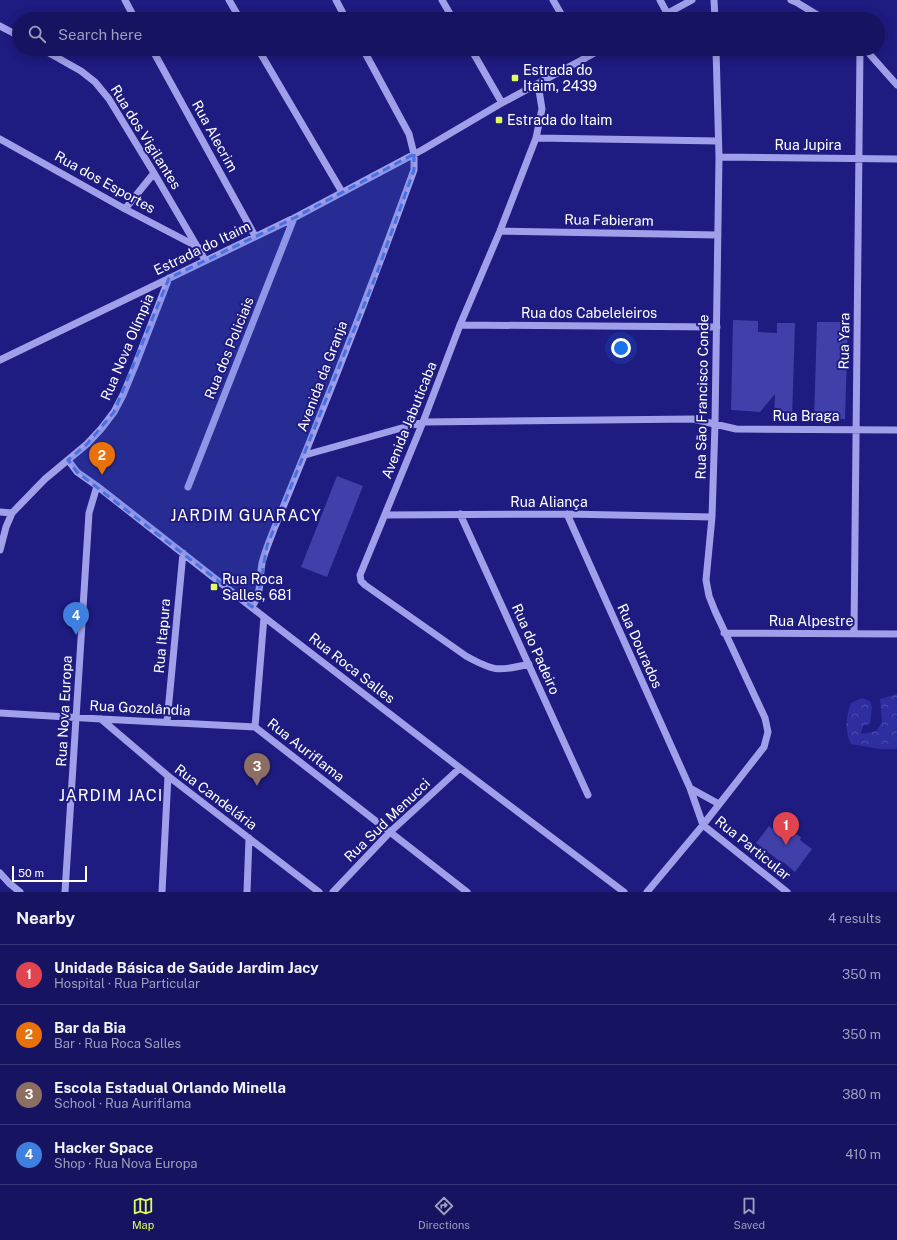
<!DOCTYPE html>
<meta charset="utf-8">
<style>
body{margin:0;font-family:"Public Sans",sans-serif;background:#23216a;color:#f1f3f6}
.scale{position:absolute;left:12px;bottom:10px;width:75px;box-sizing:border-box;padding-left:4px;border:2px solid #fff;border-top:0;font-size:11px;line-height:14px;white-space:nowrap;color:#fff;-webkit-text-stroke:3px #1e1b81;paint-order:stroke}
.you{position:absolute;left:621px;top:348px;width:14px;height:14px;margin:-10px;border:3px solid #fff;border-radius:50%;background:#1a73e8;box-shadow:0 0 0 6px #1a73e833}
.badge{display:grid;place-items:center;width:26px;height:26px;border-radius:50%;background:#dffb5c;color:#fff;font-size:13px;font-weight:700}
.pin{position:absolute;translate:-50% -33px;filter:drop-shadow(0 1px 2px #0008)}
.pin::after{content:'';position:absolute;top:21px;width:14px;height:12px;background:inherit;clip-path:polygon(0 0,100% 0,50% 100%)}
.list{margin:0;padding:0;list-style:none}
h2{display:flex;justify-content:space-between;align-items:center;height:52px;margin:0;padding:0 16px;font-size:17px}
h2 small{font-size:13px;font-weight:400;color:#9e9ebd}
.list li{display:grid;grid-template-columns:26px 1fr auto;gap:12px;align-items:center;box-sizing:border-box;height:60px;padding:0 16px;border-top:1px solid #353376}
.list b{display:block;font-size:15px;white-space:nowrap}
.list p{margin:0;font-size:13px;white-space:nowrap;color:#9e9ebd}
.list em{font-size:13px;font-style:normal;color:#9e9ebd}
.icon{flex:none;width:22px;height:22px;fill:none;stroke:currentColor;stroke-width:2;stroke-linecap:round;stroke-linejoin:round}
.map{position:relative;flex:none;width:897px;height:892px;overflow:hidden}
.search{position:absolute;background:#161461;box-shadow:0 2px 10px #0003;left:12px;right:12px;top:12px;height:44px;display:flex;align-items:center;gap:10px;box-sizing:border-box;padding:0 14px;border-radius:22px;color:#9e9ebd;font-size:15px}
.sheet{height:292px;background:#161461}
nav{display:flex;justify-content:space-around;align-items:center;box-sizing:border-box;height:56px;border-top:1px solid #353376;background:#161461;font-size:11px;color:#9e9ebd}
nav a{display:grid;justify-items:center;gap:2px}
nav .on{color:#dffb5c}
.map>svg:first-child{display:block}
.forest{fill:url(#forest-crowns)}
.building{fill:#413fa9}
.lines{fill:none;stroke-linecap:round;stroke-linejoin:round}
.minor{stroke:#a09fea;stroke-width:7}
.marked{fill:#4a71e0;fill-opacity:0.2;stroke:#4a71e0;stroke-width:3;stroke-dasharray:8 5;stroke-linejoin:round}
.poi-dot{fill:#dffb5c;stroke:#1e1b81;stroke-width:1.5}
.labels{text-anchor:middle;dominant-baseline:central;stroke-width:4;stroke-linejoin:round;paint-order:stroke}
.poi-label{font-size:14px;fill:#fff;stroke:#1e1b81;text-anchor:start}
.street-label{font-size:14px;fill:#fff;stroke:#1e1b81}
.quarter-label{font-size:16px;letter-spacing:1px;fill:#fff;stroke:#1e1b81}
</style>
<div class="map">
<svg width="897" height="892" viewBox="0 0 897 892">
<defs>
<pattern id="forest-crowns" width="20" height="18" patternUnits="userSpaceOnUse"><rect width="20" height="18" fill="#2f2ea0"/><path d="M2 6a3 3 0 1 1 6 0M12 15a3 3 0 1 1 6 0" fill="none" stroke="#4e4dae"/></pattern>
</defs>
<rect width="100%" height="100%" fill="#1e1b81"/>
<path class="forest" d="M897,694V749H880L851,744C844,730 846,716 851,703L862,698L870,701L872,707L870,724L863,726L861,734L876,731L882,722L880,699Z"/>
<path class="building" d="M733,320L758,321V332L777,333V323H795L792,419H774L775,394L760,412L731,410Z
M817,322H848L845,419H814Z
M337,476L363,486L327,577L301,567Z
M779,819L790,828L789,830L801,837L800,840L812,849L795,872L783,862L782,863L756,843L769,826L772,829Z"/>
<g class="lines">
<path class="minor" d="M125,0L135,19
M229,0L240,19
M336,0L346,19
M442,0L453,19
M553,0L564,19
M660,0L667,13
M714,0L715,19
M791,0L796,2L824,19
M657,19L692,0
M0,26L19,36
M42,49L81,71L95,82L109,99L154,173L205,260
M152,49L255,236
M258,49L342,192
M471,49L502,103
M581,49L586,58
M865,49L897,85
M536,138L718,141
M0,139L125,209L198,247
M719,157L897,159
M125,209L154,173
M500,231L718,235
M460,325L717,327
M0,360L294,218L422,150L500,104L602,49
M305,455L423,422L693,419L736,429L897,430
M68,460L77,472L97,486L264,617L460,768L624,892
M188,487L294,218
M0,512L12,513
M460,514L588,795
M567,514L690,788L703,825L787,892
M385,515L567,514L712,517
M0,550L6,527L12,513L45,479L87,444L101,429L114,412L123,395L135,366L169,278
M252,607C262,592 259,580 262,563C265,551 270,540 274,529C323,411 370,291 414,170V154L409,134L363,49
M724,633L897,634
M854,634L860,49
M529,664C498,672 493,671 466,656L365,585L361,581L360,575L423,422L460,325L500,231L536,138L542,109L538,84
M0,713L101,719L255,727
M101,719L168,776L319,892
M167,722L183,553
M255,727L467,892
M255,727L264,617
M690,788L719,804
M0,873L9,883L20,892
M65,892L89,513L97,486
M162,892L168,776
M247,892L249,838
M333,892L389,833L460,768
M647,892L703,825L764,747L768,732L765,718L715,611L709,596L706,580L712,517L715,424L719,157L716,49"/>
</g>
<path class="marked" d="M414,154V170L377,273L267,546L259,592L252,607L77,472L68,460L87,444L114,412L169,278L294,218Z"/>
<g class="poi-dot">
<rect x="511" y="74" width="8" height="8" rx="2"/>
<rect x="495" y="116" width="8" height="8" rx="2"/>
<rect x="210" y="583" width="8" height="8" rx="2"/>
</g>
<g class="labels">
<g class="poi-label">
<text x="523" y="70">Estrada do<tspan x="523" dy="16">Itaim, 2439</tspan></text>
<text x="507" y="120">Estrada do Itaim</text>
<text x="222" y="579">Rua Roca<tspan x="222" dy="16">Salles, 681</tspan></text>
</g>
<g class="street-label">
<text transform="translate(215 136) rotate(61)">Rua Alecrim</text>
<text transform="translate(146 137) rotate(58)">Rua dos Vigilantes</text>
<text x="808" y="145">Rua Jupira</text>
<text transform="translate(105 182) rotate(29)">Rua dos Esportes</text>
<text transform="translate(609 220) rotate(1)">Rua Fabieram</text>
<text transform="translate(202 248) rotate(-26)">Estrada do Itaim</text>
<text x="589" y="313">Rua dos Cabeleleiros</text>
<text transform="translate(844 341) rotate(-89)">Rua Yara</text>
<text transform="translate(127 347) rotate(-67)">Rua Nova Olímpia</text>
<text transform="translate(229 348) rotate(-68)">Rua dos Policiais</text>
<text transform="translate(322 376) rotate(-69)">Avenida da Granja</text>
<text transform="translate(702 397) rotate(-89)">Rua São Francisco Conde</text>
<text x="806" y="416">Rua Braga</text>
<text transform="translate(409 420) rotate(-68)">Avenida Jabuticaba</text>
<text x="549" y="502">Rua Aliança</text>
<text x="811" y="621">Rua Alpestre</text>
<text transform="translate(162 636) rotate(-85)">Rua Itapura</text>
<text transform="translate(640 646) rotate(66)">Rua Dourados</text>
<text transform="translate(536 649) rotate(66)">Rua do Padeiro</text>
<text transform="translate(352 668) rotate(38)">Rua Roca Salles</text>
<text transform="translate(140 708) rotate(3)">Rua Gozolândia</text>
<text transform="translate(64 711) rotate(-87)">Rua Nova Europa</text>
<text transform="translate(306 750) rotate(38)">Rua Auriflama</text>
<text transform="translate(216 797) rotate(37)">Rua Candelária</text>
<text transform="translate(387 820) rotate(-44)">Rua Sud Menucci</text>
<text transform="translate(753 848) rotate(39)">Rua Particular</text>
</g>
<g class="quarter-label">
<text x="246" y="515">JARDIM GUARACY</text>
<text x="111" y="795">JARDIM JACI</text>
</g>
</g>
</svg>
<div class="scale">50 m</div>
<div class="you"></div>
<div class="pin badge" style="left:786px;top:845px;background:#e0444e">1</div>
<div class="pin badge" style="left:102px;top:475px;background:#e8710a">2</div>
<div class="pin badge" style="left:257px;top:786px;background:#8d6e63">3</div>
<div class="pin badge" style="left:76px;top:635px;background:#3f7fe0">4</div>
<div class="search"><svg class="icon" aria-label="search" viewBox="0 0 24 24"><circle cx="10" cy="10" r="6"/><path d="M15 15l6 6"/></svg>Search here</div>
</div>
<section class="sheet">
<h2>Nearby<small>4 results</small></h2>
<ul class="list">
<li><span class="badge" style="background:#e0444e">1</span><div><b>Unidade Básica de Saúde Jardim Jacy</b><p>Hospital · Rua Particular</p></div><em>350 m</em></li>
<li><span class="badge" style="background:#e8710a">2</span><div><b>Bar da Bia</b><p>Bar · Rua Roca Salles</p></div><em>350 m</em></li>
<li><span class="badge" style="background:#8d6e63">3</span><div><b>Escola Estadual Orlando Minella</b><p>School · Rua Auriflama</p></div><em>380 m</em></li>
<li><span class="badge" style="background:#3f7fe0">4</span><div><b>Hacker Space</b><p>Shop · Rua Nova Europa</p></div><em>410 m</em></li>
</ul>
</section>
<nav>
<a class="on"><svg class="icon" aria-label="map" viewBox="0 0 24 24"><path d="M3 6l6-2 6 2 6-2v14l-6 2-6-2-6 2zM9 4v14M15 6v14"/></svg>Map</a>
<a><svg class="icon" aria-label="directions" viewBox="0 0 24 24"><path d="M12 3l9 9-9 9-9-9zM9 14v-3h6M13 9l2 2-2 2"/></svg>Directions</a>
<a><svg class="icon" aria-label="saved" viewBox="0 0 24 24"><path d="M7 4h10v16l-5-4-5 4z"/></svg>Saved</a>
</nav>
